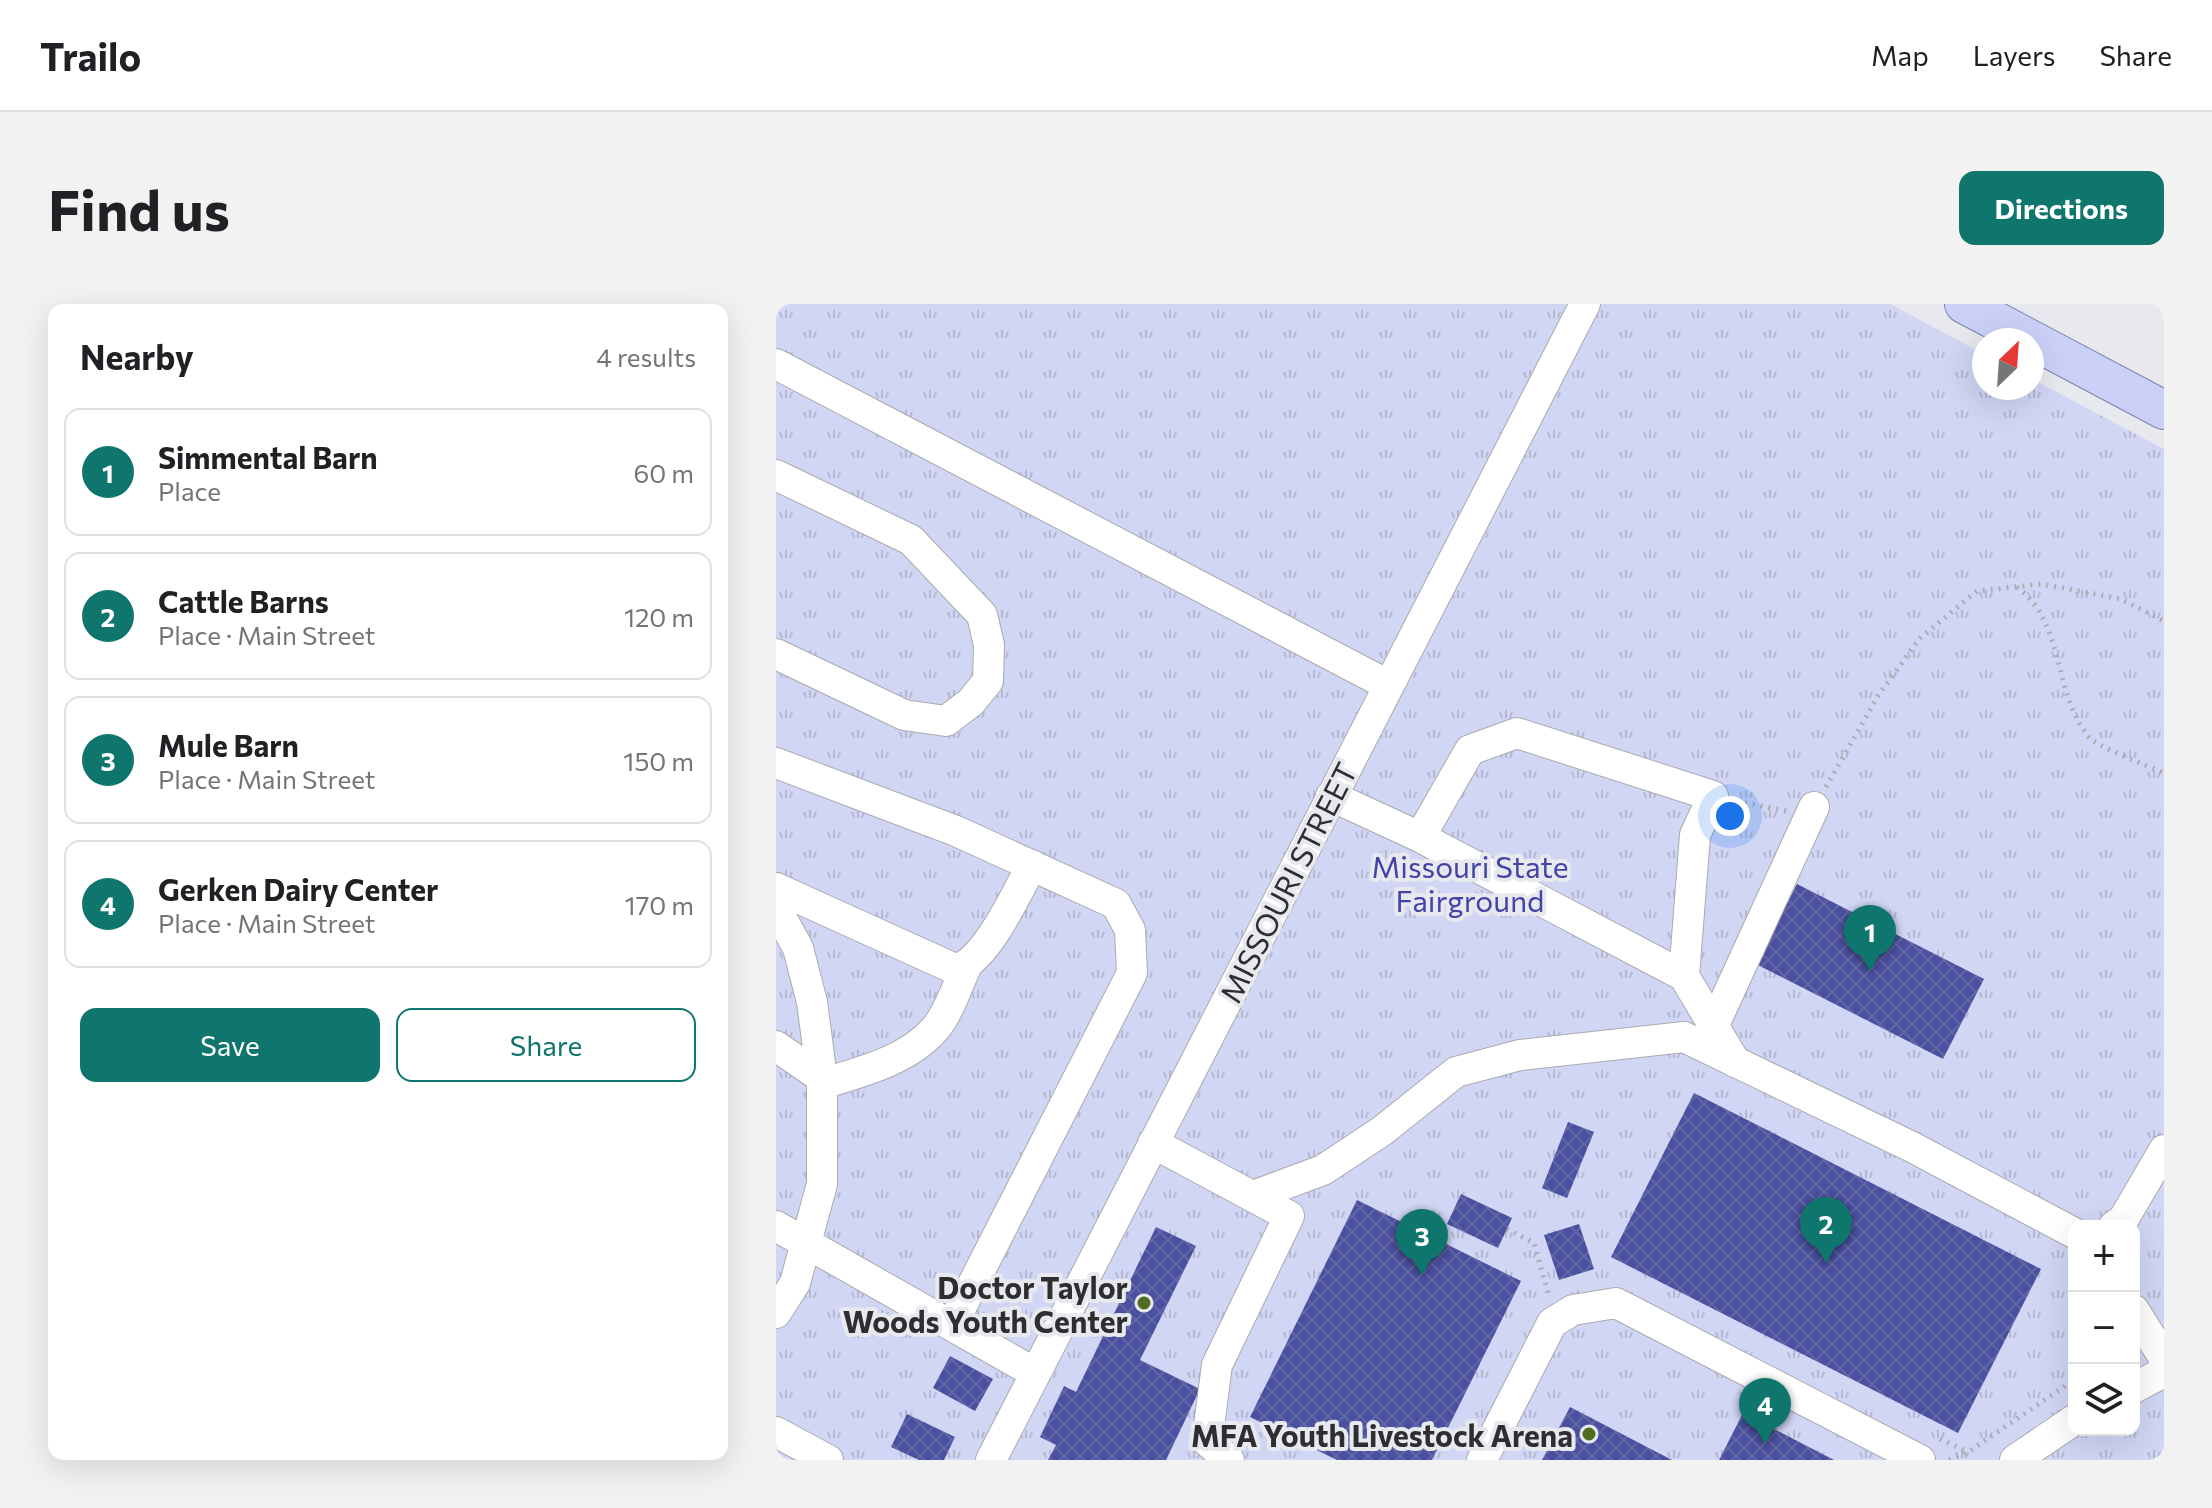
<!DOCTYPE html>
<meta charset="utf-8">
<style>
body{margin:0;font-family:Commissioner,sans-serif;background:#f2f2f2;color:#202124}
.controls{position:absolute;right:24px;bottom:24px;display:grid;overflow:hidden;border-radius:16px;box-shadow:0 8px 32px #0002}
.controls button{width:72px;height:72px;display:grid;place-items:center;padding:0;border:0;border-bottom:2px solid #e0e0e0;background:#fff;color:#202124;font:40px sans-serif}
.compass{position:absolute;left:1196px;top:24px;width:72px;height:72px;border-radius:50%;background:#fff;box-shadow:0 8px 32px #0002;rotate:25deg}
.you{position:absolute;left:954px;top:512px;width:28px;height:28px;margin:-20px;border:6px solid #fff;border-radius:50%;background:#1a73e8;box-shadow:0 0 0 12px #1a73e833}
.badge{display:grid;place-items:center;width:52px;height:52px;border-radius:50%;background:#0f766e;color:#fff;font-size:26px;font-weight:700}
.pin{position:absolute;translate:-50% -66px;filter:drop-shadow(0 2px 4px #0008)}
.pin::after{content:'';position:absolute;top:42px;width:28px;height:24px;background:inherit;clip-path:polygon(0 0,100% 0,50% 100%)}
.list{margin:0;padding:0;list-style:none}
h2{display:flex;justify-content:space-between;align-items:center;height:104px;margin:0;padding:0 32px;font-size:34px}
h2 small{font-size:26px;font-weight:400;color:#757577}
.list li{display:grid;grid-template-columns:52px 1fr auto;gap:24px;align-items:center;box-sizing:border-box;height:128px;margin:0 16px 16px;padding:0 16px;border:2px solid #e0e0e0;border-radius:16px}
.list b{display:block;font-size:30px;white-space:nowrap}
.list p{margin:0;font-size:26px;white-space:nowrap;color:#757577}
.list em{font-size:26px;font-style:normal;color:#757577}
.actions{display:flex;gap:16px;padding:24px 32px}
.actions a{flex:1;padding:18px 0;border:2px solid #0f766e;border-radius:16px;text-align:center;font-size:28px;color:#0f766e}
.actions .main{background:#0f766e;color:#fff}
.icon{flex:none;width:44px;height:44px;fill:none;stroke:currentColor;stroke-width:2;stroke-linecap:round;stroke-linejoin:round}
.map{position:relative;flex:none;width:1388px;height:1156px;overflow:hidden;border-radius:16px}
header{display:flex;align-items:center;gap:48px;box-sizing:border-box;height:112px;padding:0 40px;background:#fff;border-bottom:2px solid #e0e0e0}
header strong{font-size:38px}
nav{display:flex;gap:44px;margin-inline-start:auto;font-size:28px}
.intro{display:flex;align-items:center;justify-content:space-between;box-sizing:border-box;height:192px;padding:0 48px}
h1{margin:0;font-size:56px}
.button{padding:20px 36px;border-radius:16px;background:#0f766e;color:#fff;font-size:28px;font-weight:700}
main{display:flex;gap:48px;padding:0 48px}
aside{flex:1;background:#fff;border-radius:16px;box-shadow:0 8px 32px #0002}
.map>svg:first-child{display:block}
.grass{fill:url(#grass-tufts);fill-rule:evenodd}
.building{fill:url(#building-cross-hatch)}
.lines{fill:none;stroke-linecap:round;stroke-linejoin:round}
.minor-casing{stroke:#aaaaaf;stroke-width:32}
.major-casing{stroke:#7d82ae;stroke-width:40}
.path{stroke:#adadb1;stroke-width:5;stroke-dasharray:2 6;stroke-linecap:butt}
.minor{stroke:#fff;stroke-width:30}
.major{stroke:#cad0f7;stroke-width:38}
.poi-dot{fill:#4f6c1f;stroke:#e8e9ee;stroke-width:3}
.labels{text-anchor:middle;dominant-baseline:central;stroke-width:8;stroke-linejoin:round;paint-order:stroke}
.park-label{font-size:30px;fill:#4344a9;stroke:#e8e9ee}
.street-label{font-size:30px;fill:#2e2e30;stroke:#e8e9ee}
.poi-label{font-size:30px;font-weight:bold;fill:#2e2e30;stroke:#e8e9ee;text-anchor:end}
</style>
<header>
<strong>Trailo</strong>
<nav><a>Map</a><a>Layers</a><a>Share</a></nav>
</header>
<div class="intro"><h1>Find us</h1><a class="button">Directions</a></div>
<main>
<aside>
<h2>Nearby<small>4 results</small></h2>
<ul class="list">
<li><span class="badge">1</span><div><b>Simmental Barn</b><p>Place</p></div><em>60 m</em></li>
<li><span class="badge">2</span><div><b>Cattle Barns</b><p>Place · Main Street</p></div><em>120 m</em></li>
<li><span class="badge">3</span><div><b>Mule Barn</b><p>Place · Main Street</p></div><em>150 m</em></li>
<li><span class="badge">4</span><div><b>Gerken Dairy Center</b><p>Place · Main Street</p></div><em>170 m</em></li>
</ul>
<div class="actions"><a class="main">Save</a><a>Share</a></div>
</aside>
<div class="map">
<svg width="1388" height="1156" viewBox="0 0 1388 1156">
<defs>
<pattern id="grass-tufts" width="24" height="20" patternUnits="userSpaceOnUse" patternTransform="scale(2)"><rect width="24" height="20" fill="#d1d6f5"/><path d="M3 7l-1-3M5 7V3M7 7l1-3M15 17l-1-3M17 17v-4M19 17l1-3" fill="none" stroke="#b4b8d2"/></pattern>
<pattern id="building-cross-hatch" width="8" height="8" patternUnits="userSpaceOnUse" patternTransform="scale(2)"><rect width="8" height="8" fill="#4a50a0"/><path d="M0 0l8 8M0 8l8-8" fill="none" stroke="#6266a7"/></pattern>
</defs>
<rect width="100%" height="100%" fill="#e8e9ee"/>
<path class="grass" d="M0,0H1114L1208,50V84H1256V75L1388,145V1156H0ZM1298,922H1358V1126H1298Z"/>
<path class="building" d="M1021,580L1208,675L1167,755L980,660Z
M918,789L1265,965L1182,1129L835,953Z
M792,818L818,828L791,894L766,884Z
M685,890L736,914L722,944L671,920Z
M581,896L745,977L656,1156H561L474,1113Z
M803,920L818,965L783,976L768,931Z
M380,923L420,942L364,1056L424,1085L390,1156H272L280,1141L264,1133L288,1082L300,1088Z
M174,1052L217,1075L199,1107L157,1084Z
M794,1103L896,1156H766Z
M967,1109L998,1125L1058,1156H943Z
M131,1110L179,1133L168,1156H143L115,1143Z"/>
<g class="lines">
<defs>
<path id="minor" d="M0,60L612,381
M0,171L135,236L206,311L213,341L212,377L195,398L170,417L128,411L0,350
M0,459L180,527L340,600L354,626L356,669L176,1021
M555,492L644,533L908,672L959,758
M644,533L694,446L741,429L937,492L919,531L908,672
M0,584L179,665C209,660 241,588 256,561
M0,604L22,644L36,698L46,774V880L19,979L0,1009
M938,721L1038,503
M0,742L52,778C89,767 133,755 159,725C173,709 181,682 190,663
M377,839L513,912L441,1061L431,1137L453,1156
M477,892L547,866L606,827L680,768L744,751L908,733L1136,843L1298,929
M0,922L259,1069
M1338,922L1347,916L1388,846
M1358,1006L1388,1054
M1358,1084L1388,1068
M0,1128L52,1156
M215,1156L809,0
M706,1156L776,1019L797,1006L840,999L1144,1156
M1239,1156L1298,1116"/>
<path id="major" d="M1188,0L1388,106"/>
</defs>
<use href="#minor" class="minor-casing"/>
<use href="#major" class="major-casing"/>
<path class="path" d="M1241,283C1289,319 1276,384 1311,431C1321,444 1371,461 1388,469
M1050,483L1102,392L1143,335L1201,287L1266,280L1345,295L1388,317
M961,497L1010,507
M731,925L758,939L773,992
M998,1125L1005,1114
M1164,1135L1192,1148
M1173,1156L1192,1148L1298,1076"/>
<use href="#minor" class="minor"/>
<use href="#major" class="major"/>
</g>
<g class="poi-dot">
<circle cx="368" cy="999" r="8"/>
<circle cx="813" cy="1130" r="8"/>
</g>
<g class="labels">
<g class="park-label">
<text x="694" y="561">Missouri State<tspan x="694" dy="34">Fairground</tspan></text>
</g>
<g class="street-label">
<text transform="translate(511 578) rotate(-63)">MISSOURI STREET</text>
</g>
<g class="poi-label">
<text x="352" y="982">Doctor Taylor<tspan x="352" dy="34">Woods Youth Center</tspan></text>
<text x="797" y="1130">MFA Youth Livestock Arena</text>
</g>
</g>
</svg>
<div class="controls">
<button>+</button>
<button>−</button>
<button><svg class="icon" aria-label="layers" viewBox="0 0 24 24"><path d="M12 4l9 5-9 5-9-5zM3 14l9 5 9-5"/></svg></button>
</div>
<svg class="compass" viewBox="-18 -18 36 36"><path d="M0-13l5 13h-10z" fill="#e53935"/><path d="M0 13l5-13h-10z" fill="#757577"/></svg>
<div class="you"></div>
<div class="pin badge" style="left:1094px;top:667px">1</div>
<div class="pin badge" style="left:1050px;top:959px">2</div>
<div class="pin badge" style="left:646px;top:971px">3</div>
<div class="pin badge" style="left:989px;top:1140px">4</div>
</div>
</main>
